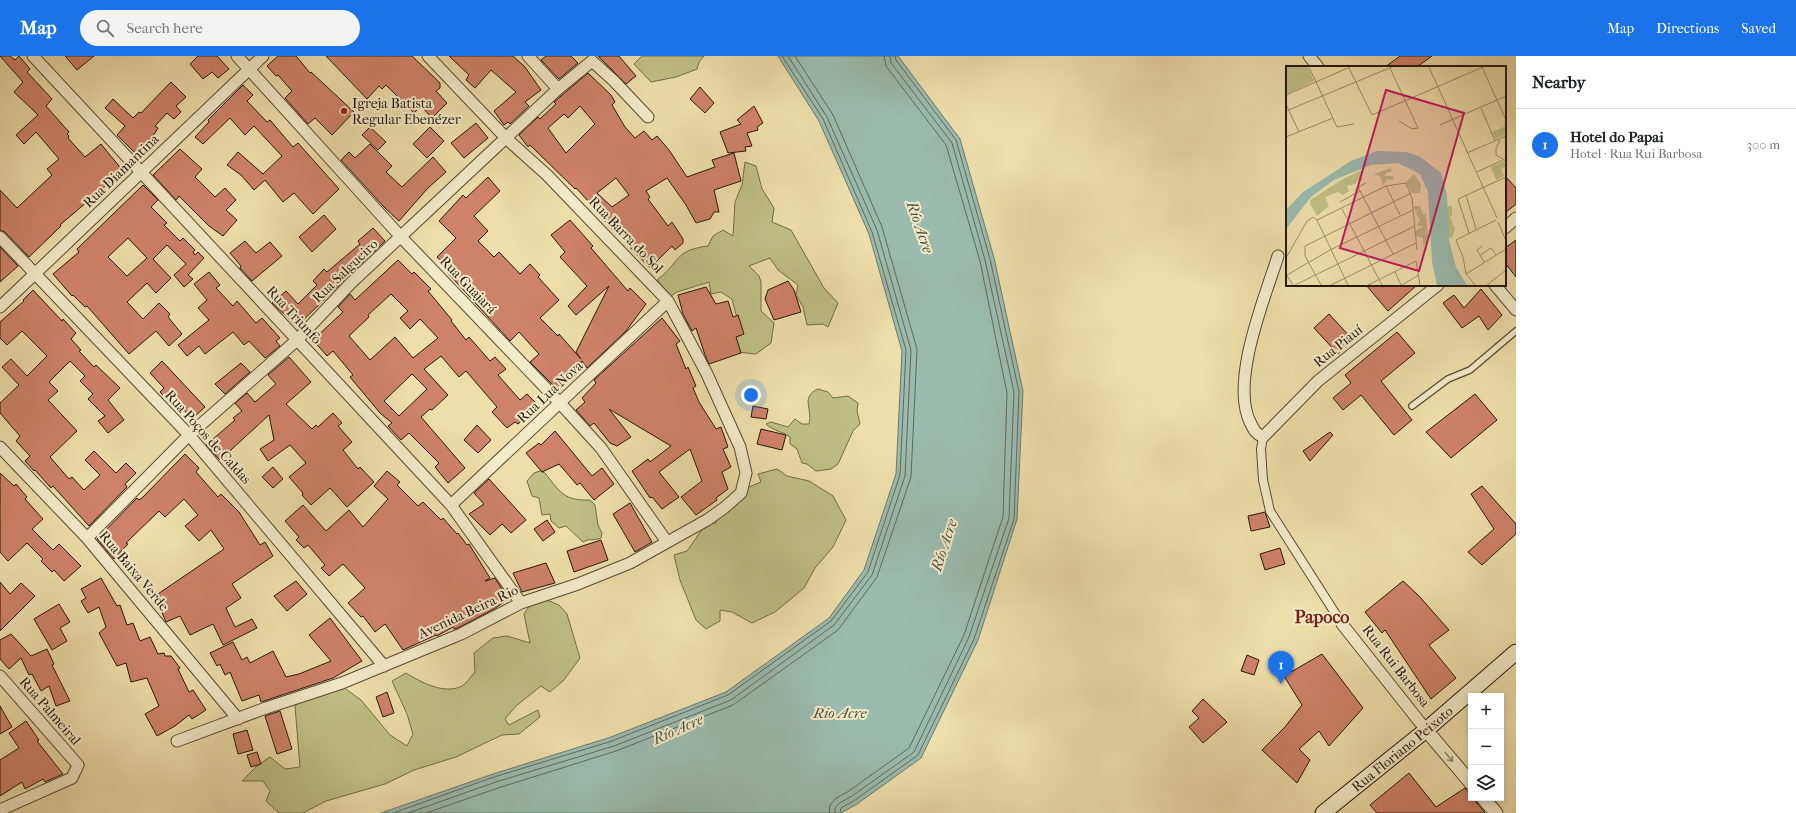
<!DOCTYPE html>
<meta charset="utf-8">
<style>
body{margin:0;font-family:"IM FELL French Canon",serif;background:#f2f2f2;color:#202124}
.controls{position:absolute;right:12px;bottom:12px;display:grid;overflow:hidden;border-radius:0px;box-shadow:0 2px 6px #0003}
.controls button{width:36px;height:36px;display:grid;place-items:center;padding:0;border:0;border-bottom:1px solid #e0e0e0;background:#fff;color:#202124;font:20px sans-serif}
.you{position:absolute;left:751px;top:339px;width:14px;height:14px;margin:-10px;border:3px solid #fff;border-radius:50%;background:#1a73e8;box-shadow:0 0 0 6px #1a73e833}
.badge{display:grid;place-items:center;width:26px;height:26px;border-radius:50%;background:#1a73e8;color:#fff;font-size:13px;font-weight:700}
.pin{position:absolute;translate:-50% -33px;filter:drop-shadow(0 1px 2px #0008)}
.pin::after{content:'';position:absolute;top:21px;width:14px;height:12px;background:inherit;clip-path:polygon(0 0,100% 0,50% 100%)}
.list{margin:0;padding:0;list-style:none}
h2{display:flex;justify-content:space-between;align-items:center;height:52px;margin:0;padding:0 16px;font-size:17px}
h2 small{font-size:13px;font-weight:400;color:#757577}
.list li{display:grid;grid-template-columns:26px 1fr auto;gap:12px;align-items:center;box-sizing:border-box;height:72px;padding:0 16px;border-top:1px solid #e0e0e0}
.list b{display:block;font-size:15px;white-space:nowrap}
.list p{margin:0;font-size:13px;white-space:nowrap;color:#757577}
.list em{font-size:13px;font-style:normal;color:#757577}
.icon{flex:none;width:22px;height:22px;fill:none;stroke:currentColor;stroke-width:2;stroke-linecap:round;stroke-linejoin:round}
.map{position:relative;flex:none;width:1516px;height:757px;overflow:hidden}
header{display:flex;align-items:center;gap:24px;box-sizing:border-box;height:56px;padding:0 20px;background:#1a73e8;color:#fff}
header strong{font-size:19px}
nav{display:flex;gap:22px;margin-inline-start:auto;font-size:14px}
.search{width:280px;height:36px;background:#f2f2f2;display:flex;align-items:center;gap:10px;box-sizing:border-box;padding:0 14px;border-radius:22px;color:#757577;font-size:15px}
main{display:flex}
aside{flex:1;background:#fff}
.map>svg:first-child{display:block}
.green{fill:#bfbf84;stroke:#726b47}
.water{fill:#9abbae;stroke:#6b796c}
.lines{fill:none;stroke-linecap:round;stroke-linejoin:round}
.shore{stroke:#5f695c;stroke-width:1}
.building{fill:#ce826a;stroke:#24170a;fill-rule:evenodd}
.service-casing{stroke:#564932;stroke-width:8}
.pedestrian-casing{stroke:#564932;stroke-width:10}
.minor-casing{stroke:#564932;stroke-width:13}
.tertiary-casing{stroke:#564932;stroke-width:15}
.secondary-casing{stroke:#24170a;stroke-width:17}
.service{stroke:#f3eac8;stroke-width:5.5}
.pedestrian{stroke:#f3eac8;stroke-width:8}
.minor{stroke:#f3eac8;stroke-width:11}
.tertiary{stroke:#f3eac8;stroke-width:13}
.secondary{stroke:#f3eac8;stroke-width:15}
.oneway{stroke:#968b72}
.poi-dot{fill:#8f2418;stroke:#f3eac8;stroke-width:1.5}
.labels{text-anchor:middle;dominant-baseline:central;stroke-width:4;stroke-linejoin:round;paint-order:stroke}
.poi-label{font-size:14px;fill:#24170a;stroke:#f3eac8;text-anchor:start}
.street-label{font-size:14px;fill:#24170a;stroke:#f3eac8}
.water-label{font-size:15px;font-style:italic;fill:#4d5043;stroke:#f3eac8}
.district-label{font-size:18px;font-weight:bold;fill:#7a1f14;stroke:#f3eac8}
.inset-road{fill:none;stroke:#9d8e6a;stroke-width:1}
.view{fill:#c2185b;fill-opacity:0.15;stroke:#c2185b;stroke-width:2}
.inset-edge{fill:none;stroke:#24170a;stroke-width:2}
</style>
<header>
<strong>Map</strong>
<div class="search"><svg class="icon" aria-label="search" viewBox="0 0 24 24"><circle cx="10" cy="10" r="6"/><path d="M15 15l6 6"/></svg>Search here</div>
<nav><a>Map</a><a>Directions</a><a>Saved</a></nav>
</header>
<main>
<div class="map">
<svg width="1516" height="757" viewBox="0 0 1516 757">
<rect width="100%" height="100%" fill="#eddeaa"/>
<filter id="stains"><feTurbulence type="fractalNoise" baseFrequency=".005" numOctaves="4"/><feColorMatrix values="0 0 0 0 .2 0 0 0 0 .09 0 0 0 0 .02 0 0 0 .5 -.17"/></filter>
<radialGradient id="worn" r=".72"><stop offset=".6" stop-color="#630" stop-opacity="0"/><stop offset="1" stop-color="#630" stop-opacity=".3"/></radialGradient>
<path class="green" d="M642,0H704L699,6L697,13L676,21L651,26L634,8Z
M745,106L756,110L762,133L774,152L772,166L791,174L824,232L838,247L828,271L823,268L807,269L803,251L796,239L798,229L778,214L770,202L749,210L759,220L761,226V255L774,267L771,287L756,298L737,296L730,282L738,266L732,243L721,236L711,238L709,226L677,236L671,240L657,224C680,207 674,194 708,190L713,180L723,174L733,180L735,146L742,129Z
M818,333L828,336L833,342L848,340L858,347L857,355L860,368L853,375L838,408L831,413L816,415L807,408L802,407L797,393L790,388V381C782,375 773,375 766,368L771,366L788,371L795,363L802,368H809C813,353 800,341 818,333Z
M777,413L787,420L809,425L833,440L846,464L833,491L815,512L804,532L775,556L752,567L732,556L720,554V565L706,573L696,564L680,524L674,499L687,495L706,468L716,467L717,457L730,455L734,446L744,442V433L761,426L758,418Z
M540,415L545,417C560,436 564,445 590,444L595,449L598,469L602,477L601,482C595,485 589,482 583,486L566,470L559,472L551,465L550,458L542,459L539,442L532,440L527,425L534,417Z
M542,542L559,549L567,558L580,602L564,624L550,636L541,630L516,650L505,663L509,669L538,654L540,661L519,678L502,679L456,701L414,714L385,728L326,745L303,757H279L266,745L270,735L263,725H242L256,711L270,701L285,713L300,711L295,650L304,643L343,631L361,644L390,679L407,690L413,678L407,658L392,625L406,617C421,626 444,639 462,630C467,627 471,620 475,616L474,597L493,582L507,580L530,587L524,558L531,548Z"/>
<path class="water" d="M778,0H898L960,83L994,202L1023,335L1017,463L978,584L921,702L857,748L841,757H381L493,718L611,681L726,636L829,562L864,514L896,418L902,295L869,178L819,65Z"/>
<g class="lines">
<path class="shore" d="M393,757L494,721L612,685L728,639L831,565L868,516L900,419L906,294L872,176L823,63L782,0
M408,757L496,726L614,690L731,644L834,569L872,519L905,420L911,294L877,174L827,61L788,0
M426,757L498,732L616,695L733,649L838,574L877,521L911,421L917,293L882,171L833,59L795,0
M829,757L830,749L835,743L849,735L909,692L964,579L1003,461L1007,337L980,205L946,89L886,10L884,0
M835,757V752L838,748L852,740L914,696L969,581L1009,462L1014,336L985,204L952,87L891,7L890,0
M840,757L841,752L855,744L918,699L974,583L1014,463L1019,336L990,203L956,84L896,4L895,0"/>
</g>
<path class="building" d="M0,0H10L15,4L19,0L30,13L27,16L52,43L46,50L69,76L67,78L69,80L68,82L85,101L101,88L123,115L60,169L61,170L29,201L5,176L0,174V134L17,152L52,119L47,113L59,103L36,76L24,88L16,79L38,59L14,36L23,26Z
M65,0H94L77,14Z
M198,0H217L229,13L218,22L212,16L203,23L190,8Z
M278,0H296L310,17L311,16L354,56L332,79L315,62L308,68L285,42L292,35L278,19L276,20L267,10Z
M326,0H412L440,27V32L436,35L447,47L432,62L421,50L414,57L386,29L382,33L379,30L367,43Z
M449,0H513L525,11L541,34L525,46L529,50L510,68L508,66L504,69L494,55L516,36L491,14L475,32L466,24L469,19Z
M546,0H571L578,7L559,23L541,4Z
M598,0H619L636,20L626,28Z
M1400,0H1432L1417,11H1385Z
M588,17L611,39L615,46L612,49L625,71L635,82L644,75L652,84L657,80L669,94L687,121L715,111L712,104L734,97L741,125L714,134L719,156H714L710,163L696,167L686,149L667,122L646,135L650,141L648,143L668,170L672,166L683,183V187L675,194L672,190L650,212L600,160L601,159L576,132L575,133L530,89L528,91L519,79L538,61L540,63L556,48L554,46ZM580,50L595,68L566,97L548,72L564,58L568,62ZM616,122L629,139L612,151L597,137Z
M171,26L186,41L176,50L181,56L174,63L167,57L155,70L158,72L155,77L136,98L117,79L125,70L105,52L113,43L133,62L139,56L141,57Z
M243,29L253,39L247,45L267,66L270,64L293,91L298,87L339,133L313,158L294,137L283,146L265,124L254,134L241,119L227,109L238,96L263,118L282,100L254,70L245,79L230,62L203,88L195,81L209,66L208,64Z
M700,31L714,47L705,57L690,43Z
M754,50L763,67L757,71L758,74L747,77L752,90L745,91L746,95L728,97L720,76L741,68L737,64Z
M476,67L488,82L464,102L451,87Z
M370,71L386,86L378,94L362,79Z
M430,71L444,85L427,102L413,88Z
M370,88L392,110L386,116L402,131L433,101L446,116L428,132L399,165L385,152L341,104L349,96L355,102Z
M180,93L202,113L195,121L215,141L225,132L236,144L226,154L237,164L223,180L209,170L179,140L176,144L153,119Z
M1505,120L1516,132V148L1505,157Z
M488,121L500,135L474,160L488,175L478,185L494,201L499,196L520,218L530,208L540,219L538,221L559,244L540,262L558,280L559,278L581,303L576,296L609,230L576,259L568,250L587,230L560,201L565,196L551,179L570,164L593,190L591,192L628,235L630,232L646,248L626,275L587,312L582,305L574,320L572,318L559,335L530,306L539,298L519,276L510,285L447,216L449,214L437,201L456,182L439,165L463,139L466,142Z
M143,129L158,144L151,151L167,167L164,169L180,185L183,182L195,194L193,196L195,199L198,196L204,202L188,219L193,223L184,231L174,219L186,208L167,189L153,203L171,222L156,237L147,227L127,246L143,263L159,247L170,258L168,261L182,278L169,290L156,275L129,298L87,250L85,251L73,239L72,240L53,218L79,196L77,193ZM128,182L147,202L127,220L108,201Z
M324,159L336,173L312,196L299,181Z
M373,172L385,185L297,270L272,247L286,235L298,248L317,229L313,225L324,213L327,216L360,188L358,185Z
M1516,184V221L1505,207V192Z
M245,185L256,197L270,186L282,200L252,225L240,212L241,210L230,197Z
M0,191L18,210L0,226Z
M398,204L412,218L414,216L431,233L428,235L452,264L451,265L466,284L469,281L490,305L495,301L506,313L498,319L520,344L527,338L538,349L518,368L515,366L507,372L492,356L497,351L466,315L459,321L441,300L424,313L448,339L432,354L430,353L421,361L465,412L448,427L435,411L439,407L409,377L401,384L388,370L392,367L380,357L350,321L353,319L333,295L327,300L313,284L343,256L338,251L350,238L355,244ZM391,238L408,255L400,262L410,273L420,263L438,282L413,302L395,281L370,304L349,280L369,261L368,259ZM412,318L427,333L399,360L384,345Z
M209,216L220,229L216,232L233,250L237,245L256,267L262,262L280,282L276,285L280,290L265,302L249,285L244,289L233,276L205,298L199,290L187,300L178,289L209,264L198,252L207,244L194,228Z
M788,225L794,234L801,256L774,264L765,243L768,234Z
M1366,229H1417L1388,255Z
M706,231L716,248L728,245L733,261L738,259L744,278L736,281L741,297L709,308L705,299L696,272L692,275L683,258L678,239Z
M1481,233L1502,259L1488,274L1479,260L1462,272L1443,247L1454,239L1464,252Z
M33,234L62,265L63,263L76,277L71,283L81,294L79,295L94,311L96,309L120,332L108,344L124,364L108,377L98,365L105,360L88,343L93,338L80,325L85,320L70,305L49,326L58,335L48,344L77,375L50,401L69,423L72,421L84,434L100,419L85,404L94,395L116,417L126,407L136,417L125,428L127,431L89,470L53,430L51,432L35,414L34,415L25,405L30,400L16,385L20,380L0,357V347L19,329L2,311L11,303L27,320L47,300L22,275L7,289L0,282V266L24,245L23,244Z
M1329,258L1353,284L1338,298L1314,272Z
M662,262L680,285L676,288L686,313L688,311L696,330L693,332L699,346L716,373L721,371L728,391L723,393L731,411L722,416L728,433L716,442L717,444L696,459L681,441L702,425L690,393L659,416L679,441L662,453L652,441L650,442L632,415L648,403L650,406L671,390L609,353L631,381L617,390L610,387L594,367L590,370L576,354L585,346L582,342L596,327L594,324Z
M1397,276L1415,297L1381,325L1412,364L1394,379L1361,339L1343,354L1333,342L1351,327L1345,319Z
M289,301L311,326L286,348L312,373L316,369L318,371L333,357L342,367L338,370L352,386L343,394L358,413L360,411L374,426L347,451L330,432L311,449L302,439L303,437L289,421L306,407L290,389L268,405L260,393L274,384L269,359L220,404L206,389L235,364L233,362L242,355L235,347L247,337L255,346L276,328L268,319Z
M162,305L205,351L192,363L173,342L169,346L160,336L164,332L150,317Z
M241,307L250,316L225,338L215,328Z
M1475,338L1497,364L1451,402L1426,376Z
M753,350L768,353L766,363L751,361Z
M477,369L491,384L478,397L464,384Z
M761,373L786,379L782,394L757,388Z
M555,375L592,420L602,412L614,428L594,444L580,427L577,429L559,408L542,416L526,397L539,387L541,389Z
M1330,376L1333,379L1310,405L1303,395Z
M185,398L199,412L196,416L218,441L221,438L239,456L260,489L265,486L273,500L232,528L241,542L226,552L235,571L252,563L257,572L223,589L213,568L190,579L180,560L166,566L155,540L224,493L211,474L199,485L185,470L198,459L184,443L165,461L159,455L126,487L128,488L114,503L97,483L137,442L139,444L142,442Z
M273,411L283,423L273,432L262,421Z
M387,415L400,426L397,429L418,450L423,446L441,464L443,462L457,478L458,477L467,489L469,488L490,522L485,525L495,522L508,543L494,553L458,572L454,573L453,571L437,580L436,579L403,594L385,568L375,576L363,560L361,561L348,547L365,532L343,508L329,520L321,512L325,509L308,489L304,492L296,484L299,481L285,465L303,449L326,475L349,454L363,471L388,443L374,430Z
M0,417L14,430L16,428L27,441L25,443L43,463L32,473L53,494L59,488L81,510L64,525L54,514L52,516L41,505L43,503L27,487L8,505L0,496Z
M489,423L526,464L511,477L502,468L490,479L469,458L484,448L474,437Z
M1482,430L1516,468V478L1482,509L1468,496L1494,473L1471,438Z
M630,447L652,486L635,496L613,458Z
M1265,456L1270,471L1251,475L1248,460Z
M547,464L555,476L543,485L534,473Z
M601,484L608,504L574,516L567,495Z
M1280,492L1285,508L1265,514L1260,498Z
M546,507L555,527L522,536L513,517Z
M101,522L117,550L120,549L127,569L133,567L140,585L150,581L158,598L164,597L165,600H171L180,612L178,613L189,636L193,634L206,654L192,663L189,659L175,670L157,680L145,658L159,650L147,622L131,626L126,607L117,610L99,577L106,571L99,551L88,557L81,545L86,542L81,533Z
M296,525L307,538L287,555L274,540Z
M1403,525L1419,540L1449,574L1429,589L1456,622L1431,643L1385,574L1382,577L1365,556Z
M0,526L10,538L21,527L35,540L0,575Z
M59,548L70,566L60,572L67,585L52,594L34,563Z
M330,562L362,605L333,622L261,646L259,639L242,645L230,616L225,619L220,608L217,610L210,597L233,586L242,604L247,601L250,607L273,595L286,621L299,618L331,605L309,579Z
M11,578L31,600L47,593L54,608L52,609L70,645L56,650L49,630L41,635L32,618L29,619L21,602L9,613L0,603V584Z
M1322,598L1363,652L1329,690L1319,675L1299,693L1310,704L1297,727L1262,694L1285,671L1302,649L1284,620Z
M1247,599L1259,604L1254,619L1241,615Z
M387,636L394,657L383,661L376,641Z
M1203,643L1227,666L1203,687L1189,671L1199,662L1192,655Z
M0,650L12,671L0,678Z
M280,655L292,693L277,698L265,660Z
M26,665L39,684L37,685L63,718L45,726L43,723L25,733L22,726L0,740V704L19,692L9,677Z
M247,674L253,694L238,698L233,678Z
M257,696L261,708L251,711L247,699Z
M1409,717L1436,751L1465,732L1471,739V742H1473L1485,757H1377L1370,749Z"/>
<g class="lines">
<defs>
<path id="service" d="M1412,350L1448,323L1470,314L1516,275"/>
<path id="pedestrian" d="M1263,381L1261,393L1263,424L1270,455L1342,568"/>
<path id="minor" d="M33,0L451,449L521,547
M237,0L401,181L560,347L601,392L667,486
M528,0L558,33
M1309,0L1318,11
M1505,172L1516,162
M0,181L189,379L384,610
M1278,200C1265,241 1229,328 1251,368C1254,374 1256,378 1263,381L1318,325L1438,229
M1495,229L1516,254
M0,251L263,0
M0,391L87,482L238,663
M451,449L668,245
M87,482L189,379L297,284L351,227L558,33L592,5L614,25L648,61
M1342,568L1426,674
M0,620L78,709L72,722L0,754
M177,685L266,652L342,627L461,578L521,547L578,528L630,507L707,464L724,452L741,437L746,417L740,391L707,318L668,245L547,119L507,83L428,0"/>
<path id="tertiary" d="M1426,674L1471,727
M1483,742L1496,757"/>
<g id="secondary">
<path id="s1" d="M1323,757L1426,674L1516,596"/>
</g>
</defs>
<use href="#service" class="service-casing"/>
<use href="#pedestrian" class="pedestrian-casing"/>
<use href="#minor" class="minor-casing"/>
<use href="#tertiary" class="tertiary-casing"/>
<use href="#secondary" class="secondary-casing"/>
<use href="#service" class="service"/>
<use href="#pedestrian" class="pedestrian"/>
<use href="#minor" class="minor"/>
<use href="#tertiary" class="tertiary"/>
<use href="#secondary" class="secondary"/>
</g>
<defs><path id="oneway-shaft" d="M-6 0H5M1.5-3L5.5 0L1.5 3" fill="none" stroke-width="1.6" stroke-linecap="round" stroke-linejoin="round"/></defs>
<use class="oneway" href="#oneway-shaft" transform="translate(1449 701) rotate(50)"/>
<circle class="poi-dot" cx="344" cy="55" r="4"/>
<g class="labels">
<g class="poi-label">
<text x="352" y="47">Igreja Batista<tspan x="352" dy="16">Regular Ebenézer</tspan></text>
</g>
<g class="street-label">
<text transform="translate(121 115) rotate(-44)">Rua Diamantina</text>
<text transform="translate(626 179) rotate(46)">Rua Barra do Sol</text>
<text transform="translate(345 215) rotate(-44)">Rua Salgueiro</text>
<text transform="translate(468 229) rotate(46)">Rua Guajará</text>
<text transform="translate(294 259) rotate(47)">Rua Triunfo</text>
<text transform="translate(1338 290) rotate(-39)">Rua Piauí</text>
<text transform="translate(550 336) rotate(-43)">Rua Lua Nova</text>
<text transform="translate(208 381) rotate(48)">Rua Poços de Caldas</text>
<text transform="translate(134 515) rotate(50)">Rua Baixa Verde</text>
<text transform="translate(468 556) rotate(-25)">Avenida Beira Rio</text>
<text transform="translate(1396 610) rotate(52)">Rua Rui Barbosa</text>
<text transform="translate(50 655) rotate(49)">Rua Palmeiral</text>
<text stroke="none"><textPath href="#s1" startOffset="102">Rua Floriano Peixoto</textPath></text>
</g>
<g class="water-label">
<text transform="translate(920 171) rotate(71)">Río Acre</text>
<text transform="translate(944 489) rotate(-72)">Río Acre</text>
<text x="840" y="657">Rio Acre</text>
<text transform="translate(678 673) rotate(-24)">Río Acre</text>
</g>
<g class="district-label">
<text x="1322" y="561">Papoco</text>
</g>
</g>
<g transform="translate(1286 10)">
<rect width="220" height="220" fill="#eddeaa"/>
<path d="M0,1H22L28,15L0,29ZM220,60V68L209,73L206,66ZM218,95L220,100L215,103L218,110L210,114L205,101ZM105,102L106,106H102L98,110H107V114L101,113L97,120L95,111L88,108ZM76,104V115L72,114L69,118L61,120L63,125L57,129L52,126L39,131L43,140L31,150L24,138V134L59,112ZM128,108L135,118L134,127H126L120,116ZM129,140H134L137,148L139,149V146L140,148L142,175L137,179V172L130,170V165L138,160H131L134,153L130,148L131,145L127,142ZM166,140V149L164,151L169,163L166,172L161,171L160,141Z" fill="#bfbf84"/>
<path d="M91,85L120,86L133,90L155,107L161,129L163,174L170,201L181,219H151L146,196L142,126L134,108L112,97L85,99L48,114L25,131L0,163V144L17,126L65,95Z" fill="#9abbae"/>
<path class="inset-road" d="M23,1L51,61L68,58M143,1L211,152M196,1L220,54M63,2L86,49L197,1M104,2L132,62L126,63L113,55M0,29L64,1M0,38L13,66M195,42L209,75M0,45L106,1M154,59L220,30M0,71L47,52M214,74L210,82V89L220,95M181,87L220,70M191,106L217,94M80,117L72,121L107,188M100,120L114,149M180,129L190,163M54,136L74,125M56,143L96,219M31,154L100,120L120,117L126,132L131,184M31,154L62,219M212,156L220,175M183,167L172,133L220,111M196,180L191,184L198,196M194,189L205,182L210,189M0,192L21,155L27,151L31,154M109,206L115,219M0,208L7,219M180,208L220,183M1,209L44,184L127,144M9,219L129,160M35,219L19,190V180L125,127M45,219L130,177M82,219L130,195L134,219M116,219L133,209M189,219L180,208L177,191L170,174L210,154M201,219L220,204"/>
<path class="view" d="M100,24L178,47L133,205L54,182Z"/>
<rect width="220" height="220" class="inset-edge"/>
</g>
<rect width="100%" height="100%" filter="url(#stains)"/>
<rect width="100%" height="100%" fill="url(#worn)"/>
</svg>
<div class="controls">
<button>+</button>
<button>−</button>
<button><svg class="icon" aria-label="layers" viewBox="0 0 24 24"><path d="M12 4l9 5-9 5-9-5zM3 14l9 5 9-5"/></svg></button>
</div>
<div class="you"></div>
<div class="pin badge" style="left:1281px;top:628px">1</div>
</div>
<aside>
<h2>Nearby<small></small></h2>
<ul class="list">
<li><span class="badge">1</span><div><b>Hotel do Papai</b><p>Hotel · Rua Rui Barbosa</p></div><em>300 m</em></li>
</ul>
</aside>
</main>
